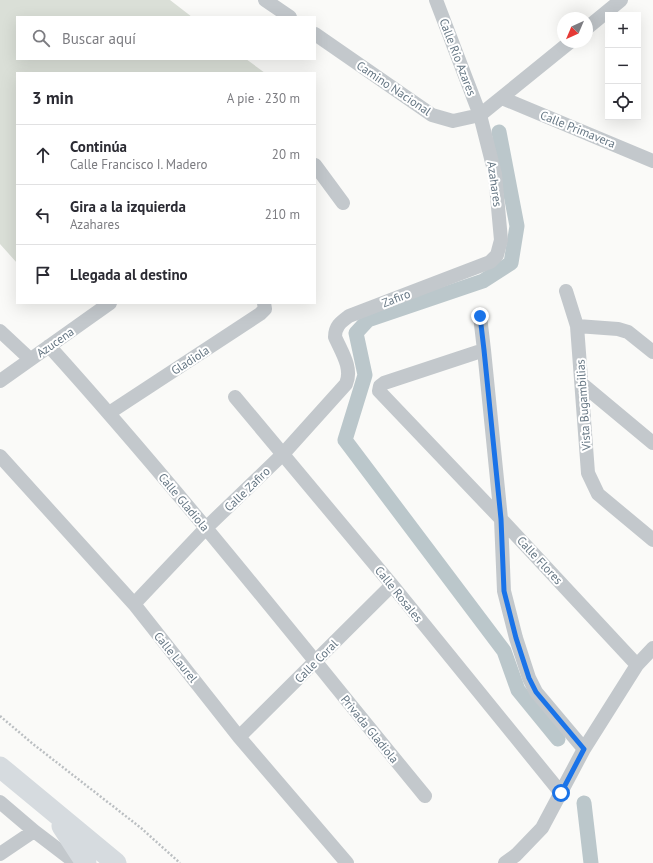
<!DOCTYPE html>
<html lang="es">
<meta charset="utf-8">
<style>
body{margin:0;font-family:"PT Sans",sans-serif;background:#f2f2f3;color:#2b2b33}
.controls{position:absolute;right:12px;top:12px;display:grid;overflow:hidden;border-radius:0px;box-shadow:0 4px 16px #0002}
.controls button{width:36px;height:36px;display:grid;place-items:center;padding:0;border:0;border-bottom:1px solid #e1e1e2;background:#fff;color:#2b2b33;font:20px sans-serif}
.compass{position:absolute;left:557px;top:12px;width:36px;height:36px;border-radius:50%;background:#fff;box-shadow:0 4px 16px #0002;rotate:224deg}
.stop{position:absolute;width:12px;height:12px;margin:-9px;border:3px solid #1a73e8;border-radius:50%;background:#fff}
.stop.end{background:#1a73e8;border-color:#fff;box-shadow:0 1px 4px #0008}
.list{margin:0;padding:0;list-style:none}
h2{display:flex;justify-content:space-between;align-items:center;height:52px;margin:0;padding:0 16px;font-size:17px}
h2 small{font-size:13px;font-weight:400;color:#7c7c81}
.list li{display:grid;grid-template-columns:26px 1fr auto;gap:12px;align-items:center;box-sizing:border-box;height:60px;padding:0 16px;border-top:1px solid #e1e1e2}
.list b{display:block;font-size:15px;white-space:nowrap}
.list p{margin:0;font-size:13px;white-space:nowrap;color:#7c7c81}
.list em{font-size:13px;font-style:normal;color:#7c7c81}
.icon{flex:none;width:22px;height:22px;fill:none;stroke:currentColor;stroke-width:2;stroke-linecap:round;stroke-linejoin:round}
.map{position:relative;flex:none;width:653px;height:863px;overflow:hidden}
.search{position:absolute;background:#fff;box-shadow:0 4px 16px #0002;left:16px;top:16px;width:300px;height:44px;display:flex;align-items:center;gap:10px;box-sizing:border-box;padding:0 14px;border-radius:0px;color:#7c7c81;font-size:15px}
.panel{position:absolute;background:#fff;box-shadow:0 4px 16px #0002;left:16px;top:72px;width:300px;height:232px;border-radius:0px}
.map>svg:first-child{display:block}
.green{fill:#dadfd7}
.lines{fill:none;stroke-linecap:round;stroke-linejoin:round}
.canal{stroke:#bbc7cb;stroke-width:15}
.path{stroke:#bbbfc2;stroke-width:2.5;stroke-dasharray:2 2;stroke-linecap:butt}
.street{stroke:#c3c8cc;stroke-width:14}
.secondary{stroke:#d6dbdf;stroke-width:21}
.route{stroke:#1a73e8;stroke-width:5}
.labels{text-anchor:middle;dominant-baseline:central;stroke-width:4;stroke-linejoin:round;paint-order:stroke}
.street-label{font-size:12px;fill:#657683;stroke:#fff}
</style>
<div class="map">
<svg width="653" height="863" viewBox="0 0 653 863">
<rect width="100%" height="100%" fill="#fafaf8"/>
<path class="green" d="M0,0H170L192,17H17V59H246L265,73H17V263L0,244Z"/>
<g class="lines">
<path class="canal" d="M499,132L517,226L511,263L483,281L368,320L356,333L365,375L345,440L504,651L518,690L558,739
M584,803L591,863"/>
<path class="path" d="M0,716L33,744L141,828L180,863"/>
<path class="street" d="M265,0L290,17
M587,28L621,0
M315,34L432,115L453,121L480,115L570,42
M502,98L653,161
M315,165L343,203
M566,291L577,326L588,473L598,494L653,540
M480,316L484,350L501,519L504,591L516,638L529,678L536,692L584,749
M577,326L618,329L628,332L653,352
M0,331L30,359
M49,346C180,491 301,645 425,796
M484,350L384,383L380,386L379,391L501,519L637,665
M0,381L110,303
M582,384L653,443
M235,397L392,585L561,793
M109,413L260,314L265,309L264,303
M0,456L134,604L239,737L347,863
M134,604L206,528L283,454L346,384C353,368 341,351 335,337C335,326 341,322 349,316L490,262L497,255L501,240L495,174L480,115L436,0
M239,737L392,585
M0,802L34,831L76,863
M0,854L34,831
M505,863L516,855L542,828L584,749L637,665L653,648"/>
<path class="secondary" d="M0,767L116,863
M62,826L86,863"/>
</g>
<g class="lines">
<path class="route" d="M480,316L484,350L501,519L504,591L516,638L529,678L536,692L584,749L561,793"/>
</g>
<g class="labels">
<g class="street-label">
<text transform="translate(458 57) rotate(69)">Calle Río Azares</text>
<text transform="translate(394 88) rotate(34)">Camino Nacional</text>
<text transform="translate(578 129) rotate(22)">Calle Primavera</text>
<text transform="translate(495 184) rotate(82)">Azahares</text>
<text transform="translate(396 298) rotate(-21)">Zafiro</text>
<text transform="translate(55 342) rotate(-35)">Azucena</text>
<text transform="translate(190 360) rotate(-33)">Gladiola</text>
<text transform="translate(583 405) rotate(-94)">Vista Bugambilias</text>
<text transform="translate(247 489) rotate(-44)">Calle Zafiro</text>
<text transform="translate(184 502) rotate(50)">Calle Gladiola</text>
<text transform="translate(540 560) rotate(47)">Calle Flores</text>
<text transform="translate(399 594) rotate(51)">Calle Rosales</text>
<text transform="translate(176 657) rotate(51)">Calle Laurel</text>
<text transform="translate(316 661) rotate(-45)">Calle Coral</text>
<text transform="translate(370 729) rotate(51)">Privada Gladiola</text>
</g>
</g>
</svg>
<div class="controls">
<button>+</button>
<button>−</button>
<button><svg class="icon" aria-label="locate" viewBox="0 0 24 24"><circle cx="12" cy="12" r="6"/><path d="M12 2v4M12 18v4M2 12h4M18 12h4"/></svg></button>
</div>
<svg class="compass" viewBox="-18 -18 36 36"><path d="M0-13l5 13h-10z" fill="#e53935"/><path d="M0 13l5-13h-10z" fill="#7c7c81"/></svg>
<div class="stop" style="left:561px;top:793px"></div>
<div class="stop end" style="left:480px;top:316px"></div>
<div class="search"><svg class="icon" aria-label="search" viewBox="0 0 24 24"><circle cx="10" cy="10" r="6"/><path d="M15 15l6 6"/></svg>Buscar aquí</div>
<section class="panel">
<h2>3 min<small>A pie · 230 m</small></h2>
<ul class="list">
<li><svg class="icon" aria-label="ahead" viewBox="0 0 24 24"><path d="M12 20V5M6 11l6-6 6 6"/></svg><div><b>Continúa</b><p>Calle Francisco I. Madero</p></div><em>20 m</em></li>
<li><svg class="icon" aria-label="left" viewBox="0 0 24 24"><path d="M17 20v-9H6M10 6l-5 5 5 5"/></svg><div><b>Gira a la izquierda</b><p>Azahares</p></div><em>210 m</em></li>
<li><svg class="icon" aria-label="arrive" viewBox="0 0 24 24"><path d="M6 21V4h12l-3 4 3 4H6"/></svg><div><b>Llegada al destino</b></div></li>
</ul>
</section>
</div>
